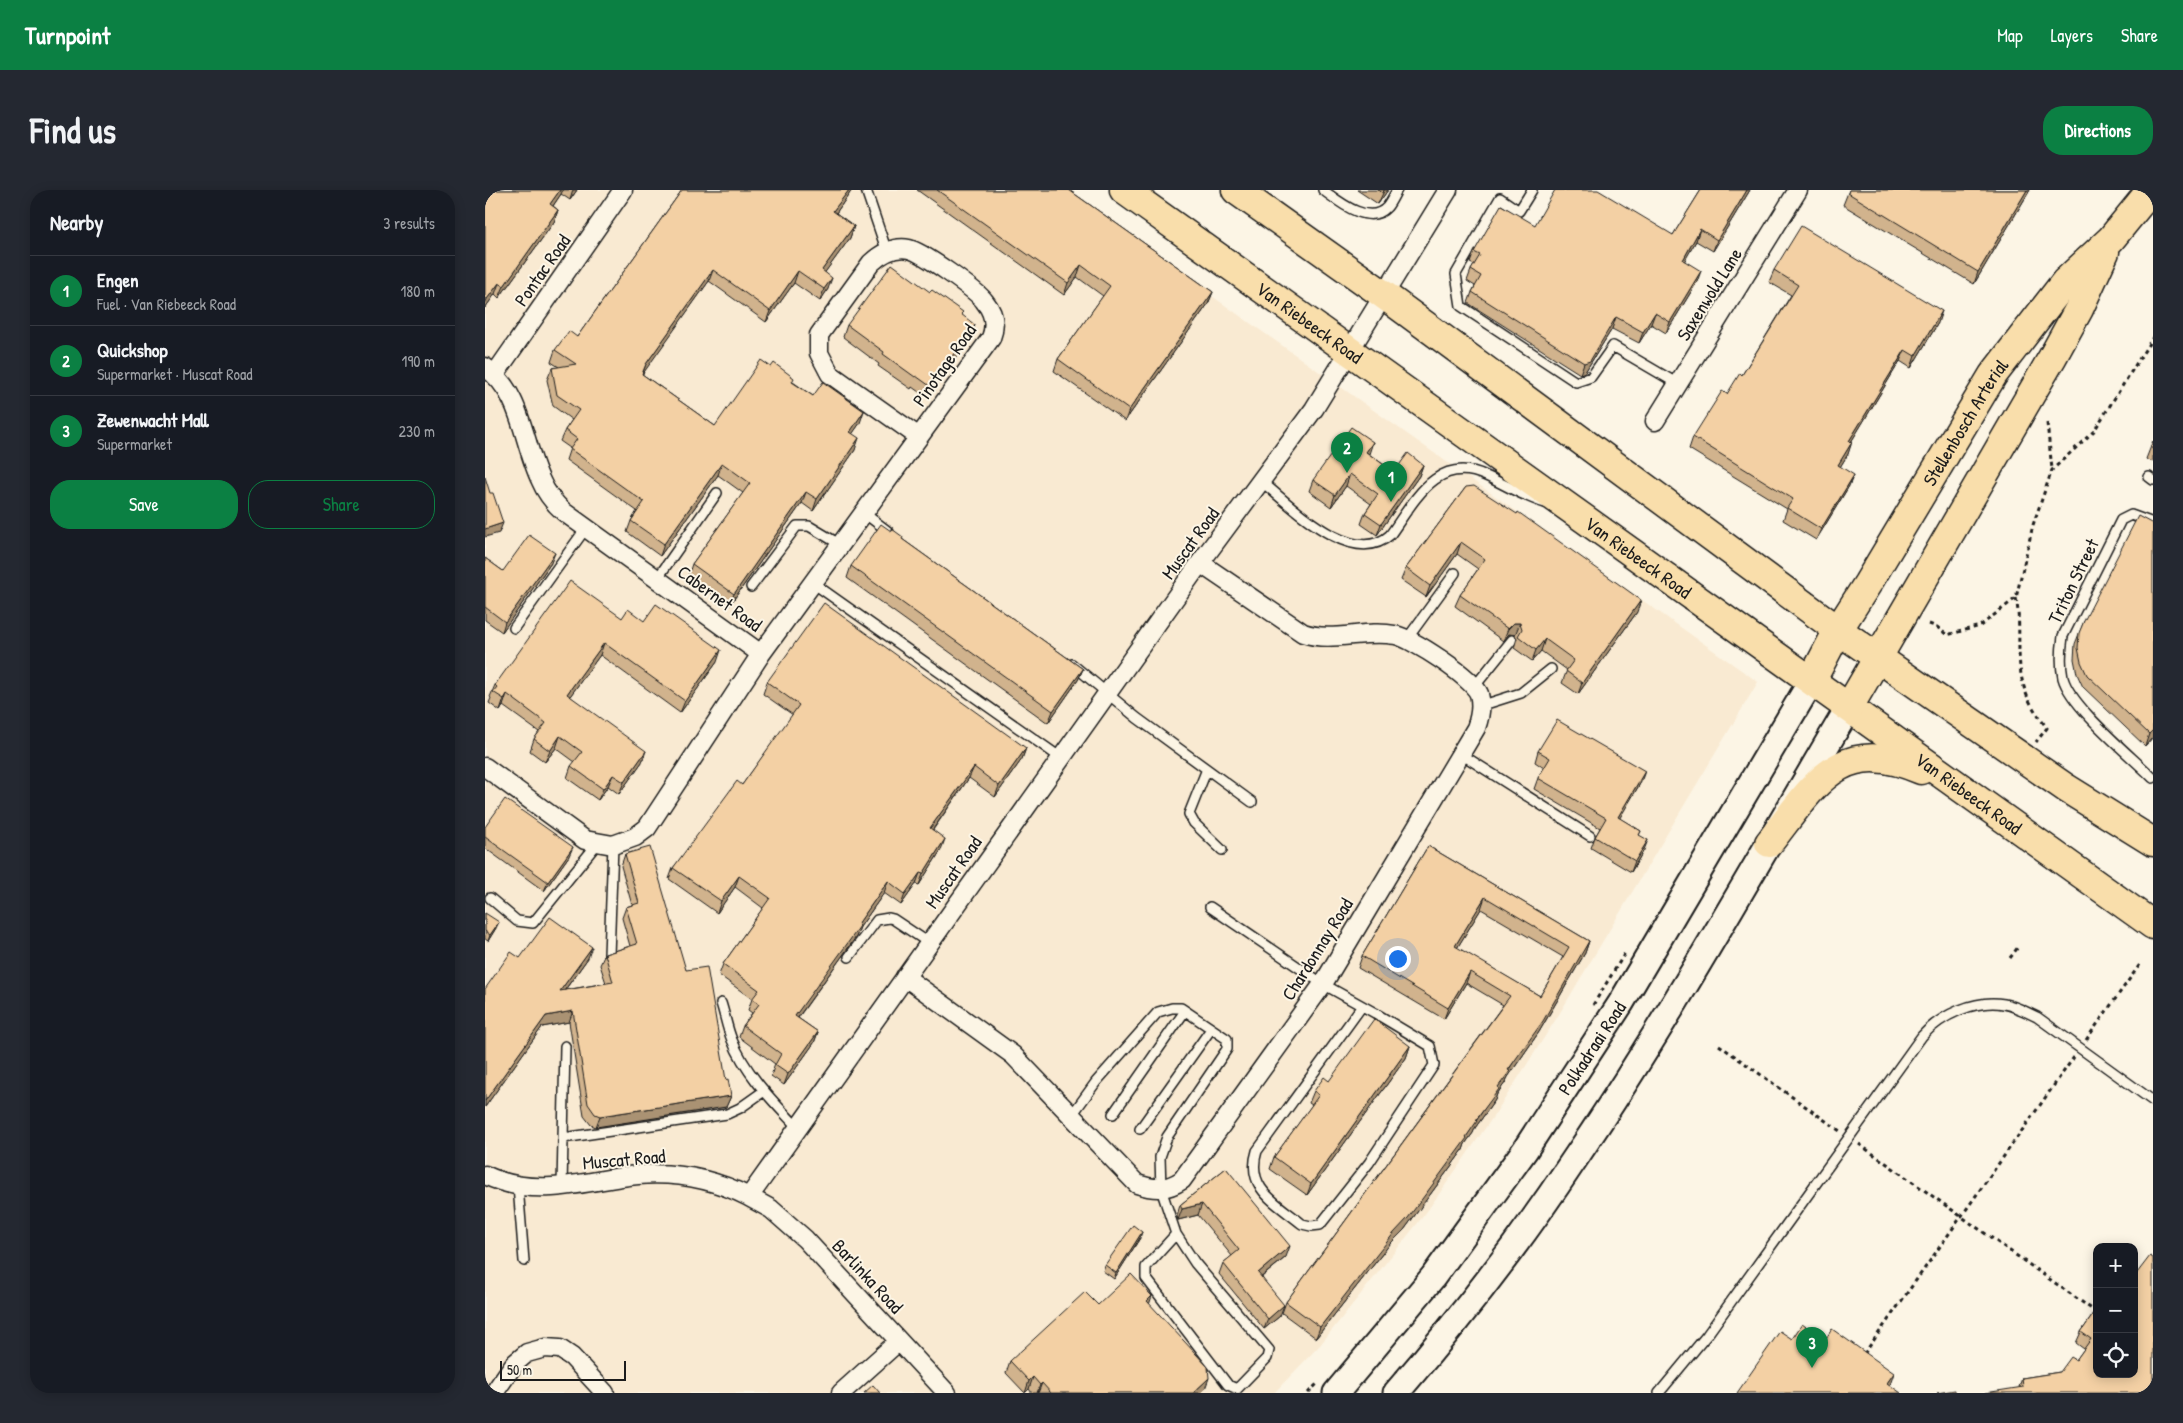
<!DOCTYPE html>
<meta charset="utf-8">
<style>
body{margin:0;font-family:"Patrick Hand",sans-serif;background:#242831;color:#f1f3f6}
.controls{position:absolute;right:15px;bottom:15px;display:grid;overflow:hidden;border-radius:10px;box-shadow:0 2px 12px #0003}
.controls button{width:45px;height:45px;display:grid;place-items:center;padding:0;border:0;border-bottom:1px solid #363941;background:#171b24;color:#f1f3f6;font:25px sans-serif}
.scale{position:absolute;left:15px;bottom:12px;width:126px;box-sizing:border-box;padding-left:5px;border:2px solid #1c1c1c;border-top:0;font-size:14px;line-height:18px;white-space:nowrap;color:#1c1c1c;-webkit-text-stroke:4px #fcf5e5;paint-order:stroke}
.you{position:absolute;left:912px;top:768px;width:18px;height:18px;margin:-12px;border:4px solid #fff;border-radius:50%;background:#1a73e8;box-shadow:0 0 0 8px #1a73e833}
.badge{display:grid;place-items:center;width:32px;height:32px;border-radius:50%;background:#0b8043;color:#fff;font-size:16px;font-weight:700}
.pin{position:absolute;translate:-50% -41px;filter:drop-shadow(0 1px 2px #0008)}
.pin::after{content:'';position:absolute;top:26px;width:18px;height:15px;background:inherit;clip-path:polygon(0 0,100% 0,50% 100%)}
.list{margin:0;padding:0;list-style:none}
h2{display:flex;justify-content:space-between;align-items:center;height:65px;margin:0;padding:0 20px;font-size:21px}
h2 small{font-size:16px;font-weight:400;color:#9ea1a6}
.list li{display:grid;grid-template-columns:32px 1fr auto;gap:15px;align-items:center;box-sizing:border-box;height:70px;padding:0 20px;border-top:1px solid #363941}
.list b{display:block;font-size:19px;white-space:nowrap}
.list p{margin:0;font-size:16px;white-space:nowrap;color:#9ea1a6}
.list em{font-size:16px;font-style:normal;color:#9ea1a6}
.actions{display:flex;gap:10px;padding:15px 20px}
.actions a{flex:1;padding:11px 0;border:1px solid #0b8043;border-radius:20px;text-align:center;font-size:18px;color:#0b8043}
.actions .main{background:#0b8043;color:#fff}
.icon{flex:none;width:28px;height:28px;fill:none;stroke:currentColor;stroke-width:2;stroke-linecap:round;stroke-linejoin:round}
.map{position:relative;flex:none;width:1668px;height:1203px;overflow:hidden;border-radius:20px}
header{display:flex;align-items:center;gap:30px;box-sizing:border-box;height:70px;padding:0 25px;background:#0b8043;color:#fff}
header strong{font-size:24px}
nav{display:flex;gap:28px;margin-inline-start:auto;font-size:18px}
.intro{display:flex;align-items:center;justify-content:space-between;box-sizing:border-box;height:120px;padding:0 30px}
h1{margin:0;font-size:35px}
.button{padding:12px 22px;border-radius:20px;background:#0b8043;color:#fff;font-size:18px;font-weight:700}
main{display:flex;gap:30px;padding:0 30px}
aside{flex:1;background:#171b24;border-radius:20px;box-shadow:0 2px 12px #0003}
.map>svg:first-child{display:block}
.built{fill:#f9ead2}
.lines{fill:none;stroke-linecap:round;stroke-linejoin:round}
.lane-casing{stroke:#1c1c1c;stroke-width:12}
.street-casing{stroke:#1c1c1c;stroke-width:21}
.secondary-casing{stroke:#1c1c1c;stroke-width:29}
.primary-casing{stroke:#1c1c1c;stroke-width:31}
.path{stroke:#1c1c1c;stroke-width:3;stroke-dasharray:4 4;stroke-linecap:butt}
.lane{stroke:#fcf5e5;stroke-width:9}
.street{stroke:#fcf5e5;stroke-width:18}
.secondary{stroke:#fcf5e5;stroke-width:25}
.primary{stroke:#f9deab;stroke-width:28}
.wall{fill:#d1b38d;stroke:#1c1c1c;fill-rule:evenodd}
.shaded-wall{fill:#aa9273;stroke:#1c1c1c}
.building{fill:#f3d0a4;stroke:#1c1c1c;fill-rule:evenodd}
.labels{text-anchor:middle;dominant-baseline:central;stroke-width:4;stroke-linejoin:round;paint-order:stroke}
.street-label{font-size:19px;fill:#1c1c1c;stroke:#fcf5e5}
</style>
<header>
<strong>Turnpoint</strong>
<nav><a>Map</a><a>Layers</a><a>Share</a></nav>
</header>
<div class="intro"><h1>Find us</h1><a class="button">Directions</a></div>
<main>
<aside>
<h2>Nearby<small>3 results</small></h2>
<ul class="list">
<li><span class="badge">1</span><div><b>Engen</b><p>Fuel · Van Riebeeck Road</p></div><em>180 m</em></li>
<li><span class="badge">2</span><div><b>Quickshop</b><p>Supermarket · Muscat Road</p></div><em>190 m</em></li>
<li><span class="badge">3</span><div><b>Zewenwacht Mall</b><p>Supermarket</p></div><em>230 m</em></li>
</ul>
<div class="actions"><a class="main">Save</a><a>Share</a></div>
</aside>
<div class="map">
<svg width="1668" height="1203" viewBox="0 0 1668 1203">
<rect width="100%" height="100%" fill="#fcf5e5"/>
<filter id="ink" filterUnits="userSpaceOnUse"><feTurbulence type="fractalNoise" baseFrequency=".02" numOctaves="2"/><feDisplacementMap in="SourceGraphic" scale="10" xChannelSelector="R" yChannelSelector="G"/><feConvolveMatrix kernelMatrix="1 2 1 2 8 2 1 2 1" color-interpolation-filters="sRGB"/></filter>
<g filter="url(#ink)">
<path class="built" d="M0,0H577L1273,492L1073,826L1008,927L940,1024L835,1155L789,1203H0Z"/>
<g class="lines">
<defs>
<path id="lane" d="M381,0L402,62
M838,0C853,11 884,37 902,17C906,12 909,5 912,0
M1047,0L1034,21L1015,8L971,84L976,116L1091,192L1106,187L1128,156L1193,194
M1664,287L1668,290
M777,292C806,315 867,379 905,345C929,312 952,263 1001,286C1021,295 1039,307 1060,313
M379,323L404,342
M1668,333L1646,325L1636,330L1578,446C1576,460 1575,474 1578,488C1586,517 1645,565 1668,588
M172,389L232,303
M328,393L576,568
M266,397L312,336H324L356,355
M29,438L101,338
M922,449L970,383
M587,474L652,528L767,612
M990,496L1027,450
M995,516L1036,503L1066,479
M976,564L1105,646
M722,579L704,624L709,633L737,660
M5,708L32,731L48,733L112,654
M725,717L838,794L890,823L945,856L949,875L884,973L835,1035L826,1036L817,1034C792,1013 760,999 772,961L877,816
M124,765L128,655
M364,767L392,730L404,728L408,729L444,753
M236,813C240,825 242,838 247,850C261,885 289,912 313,938
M628,924L700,821
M587,925L611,892L673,822L687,818H696L742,849V859L682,947L675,967L676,999L691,1044L710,1073L784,1160L782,1168L752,1199L743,1195L661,1088V1077L691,1044
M655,939L726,839
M78,948L242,924L255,918L279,901
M33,996L39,1071
M77,996L80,856
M1174,1203L1222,1145L1437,846C1456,825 1490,809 1519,814C1531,816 1541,822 1552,827L1668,911"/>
<path id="street" d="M0,177C38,204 37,252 56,291C61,303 69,313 79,322L276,464L162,638L150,647L128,655L100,650L0,577
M10,184L138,0
M1170,231L1313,0
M276,464L506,148C511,135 509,123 500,112C493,101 437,62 424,59C409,56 397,63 386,73L334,145V163L345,184L434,247
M420,787L528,865L652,994C670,1000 682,1000 697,990L838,794L991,538C995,527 997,515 994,504C988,488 927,448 910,445C880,439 847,453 818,443L715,373
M0,985C52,1010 100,990 153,985C192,982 229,989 264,1007L715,373L829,219L963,0
M264,1007L286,1019L320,1049L462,1203
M9,1203L29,1174L42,1163L60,1158L75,1159L87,1167L120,1203
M356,1203L414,1151"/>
<g id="secondary">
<path id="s1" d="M851,1203L948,1087L1040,960L1136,813L1327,490"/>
<path d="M911,1203C974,1130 1034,1053 1087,973C1187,826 1273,670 1364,517"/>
</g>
<g id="primary">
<path id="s2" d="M639,0L1668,735"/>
<path d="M751,0L899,105L1353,440L1581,598L1668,652"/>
<path id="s3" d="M1327,490L1353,440L1383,393L1508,185L1580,92L1626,49L1666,0"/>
<path d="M1364,517L1567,168L1594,119L1620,62"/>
<path d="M1284,653C1329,596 1354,544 1436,580"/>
</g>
</defs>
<use href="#lane" class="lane-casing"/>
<use href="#street" class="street-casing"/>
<use href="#secondary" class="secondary-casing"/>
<use href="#primary" class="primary-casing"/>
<path class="path" d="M1562,233L1567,279
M1531,408C1537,437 1530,468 1539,497C1543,512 1553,526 1562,538L1551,552
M1444,434L1452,437L1462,445L1495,436L1531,408L1548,335L1567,280L1609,241L1668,147
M1525,768L1533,757
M1108,815L1140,763
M1601,850L1656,773
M1234,855L1355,941
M1374,954L1611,1122
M1379,1164L1589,867
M823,1203L833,1193"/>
<use href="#lane" class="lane"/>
<use href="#street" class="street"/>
<use href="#secondary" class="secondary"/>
<use href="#primary" class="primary"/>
</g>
<path class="wall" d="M0,0H92L85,10L76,4L68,16L73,20L69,32L14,108L10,104L0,118Z
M197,0H367L351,23L369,36L365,48L340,82L343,99L335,111L309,93L281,132L224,91L157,184L230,236L308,192L328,206L375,233L367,244L370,260L328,321L317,313L244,416L203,386L207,374L258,303L233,285L175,366L142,342L146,331L152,321L81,270L85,258L75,251L80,240L87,230L68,216L62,190L67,178L74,177L66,172L70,160L92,147Z
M432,0H584L728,102L723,114L640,231L569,181L573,169L618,106L592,87L579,105Z
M872,0H903L893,14Z
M1216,0H1265L1228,61L1211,51L1199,71L1212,92L1181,143L1166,134L1154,153L1127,139L1100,182L1095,184L983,113L987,102L990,96L982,91L986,80L989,75L985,73L989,62L1050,35L1188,45Z
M1364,0H1545L1489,94L1358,15Z
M1289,80L1453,133L1426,178L1415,171L1366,252L1363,264L1355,277L1364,296L1331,350L1298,330L1302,319L1204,259L1208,247L1257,185L1306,105L1284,92Z
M477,125L486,146L441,207L427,197L426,199L393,176L394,174L358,147L362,135Z
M1668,251V272L1661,269Z
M884,264L909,282L938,275L934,286L892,345L876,334L880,323L886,314L861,296L846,317L824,301L828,290Z
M981,297L1152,422L1093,504L1077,493L1082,480L1056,461L1047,471L1029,458L1032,448L1030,445L1024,444L1018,451L970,416L975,405L993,379L972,364L941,407L916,390L921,378Z
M417,349L598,479L593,490L563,533L362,388L366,376Z
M0,368L18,381L66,373L17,442L0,430Z
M137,428L232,472L195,523L115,465L85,506L157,572L134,604L123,596L113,610L82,588L86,576L90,572L71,558L60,572L45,561L49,549L54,542L18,516L15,521L4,513L6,508L5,507L10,495Z
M1599,431L1668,547L1660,556L1598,497L1592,484L1589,469L1590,454Z
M282,492L541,558L537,569L510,607L484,588L448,640L456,660L434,695L431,694L416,715L399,703L375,737L371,747L313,828L333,842L329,853L299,895L286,886L290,874L254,847L258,836L267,823L263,820L267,809L234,785L238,774L278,718L250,697L232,723L184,689L188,678L257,595L308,525L278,504Z
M1053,561L1156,592L1134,628L1156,641L1154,645L1159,660L1146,682L1106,658L1110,647L1115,638L1049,599L1053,588L1059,578L1050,572Z
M0,637L84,666L59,701L0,658Z
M943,656L1104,751L1100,763L1054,842L1023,887L1020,893L1012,904L1010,910L990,938L988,943L980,954L978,960L919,1040L905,1054L831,1148L797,1123L801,1112L1018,815L981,793L959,829L873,778L877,766ZM996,719L1078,767L1055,806L972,758Z
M140,664L201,780L241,890L246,906L241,917L111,937L106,935L99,926L84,832L57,837L0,917V799L35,768H103L80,800L121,793L115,775L120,764L145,756L137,728L141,717L147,715L136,676Z
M0,723L11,738L3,751L0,749Z
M925,856L921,868L822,1005L785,979L789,967L827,915L824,913L829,901L844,891Z
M741,978L801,1067L777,1087L795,1126L779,1139L734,1084L738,1073L747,1066L713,1025L693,1030L692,1026L695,1015Z
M655,1048L629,1089L618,1081L620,1075Z
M664,1114L720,1199L716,1203H547L544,1199L540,1203L521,1183L525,1171L613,1115Z
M1612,1119V1184L1668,1203L1534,1197L1537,1188L1575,1182L1591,1170L1599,1159L1591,1153L1596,1142Z"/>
<path class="shaded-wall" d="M75,0H78L76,4L61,26L65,14Z
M88,0H92L85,10Z
M364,0H367L344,33L348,21Z
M899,0H903L893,14L898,3Z
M1262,0H1265L1228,61L1232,50Z
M1542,0H1545L1489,94L1493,82Z
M73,20L69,32L14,108L19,96Z
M369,36L365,48L333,92L337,80Z
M1215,39L1211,51L1194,81L1198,70Z
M596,75L592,87L579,105L583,93Z
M228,80L224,91L157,185L161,174Z
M313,81L309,93L281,132L285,121Z
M1216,81L1212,92L1181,143L1185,132Z
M347,88L343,99L335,111L339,99Z
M14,93L10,104L0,118V115L2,109Z
M728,102L723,114L640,231L644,220Z
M1457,121L1453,133L1426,178L1430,166Z
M1170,123L1166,134L1154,153L1158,142Z
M1131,127L1127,139L1100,182L1095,184L1099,173Z
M490,135L486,146L441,207L445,196Z
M1420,160L1415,171L1360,262L1364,251Z
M379,221L375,233L361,253L365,242Z
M374,248L370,260L328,321L332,309Z
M888,252L884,264L881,262Z
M1367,252L1363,264L1349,287L1353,275Z
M237,273L233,285L175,366L179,354Z
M938,275L934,286L892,345L896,334Z
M865,284L861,296L846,317L850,305Z
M1369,285L1364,296L1331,350L1336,339Z
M321,302L317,313L244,416L249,404Z
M18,333L14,343L0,347V339Z
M976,352L972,364L941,407L945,396Z
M70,363L66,373L17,442L20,432Z
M1156,410L1152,422L1093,504L1097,493Z
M1029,433H1035L1030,445L1024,444L1018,451L1023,439Z
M1060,449L1056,461L1047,471L1051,460Z
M119,453L115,465L78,516L82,504Z
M236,460L232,472L195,523L200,511Z
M598,479L593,490L563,533L568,521Z
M22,504L18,516L15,521L19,509Z
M1668,540V547L1660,556L1664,544Z
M75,546L71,558L60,572L65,561Z
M541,558L537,569L510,607L514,596Z
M161,561L157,572L134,604L139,592Z
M489,577L484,588L441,649L445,638Z
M1160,581L1156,592L1129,638L1133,627Z
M128,585L123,596L113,610L118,599Z
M460,649L456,660L434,695L438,684Z
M1163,650L1159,660L1146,682L1150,671Z
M88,657L84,666L59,701L63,692Z
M435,683L431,694L416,715L420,704Z
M254,686L250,697L232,723L236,711Z
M403,691L399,703L375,737L371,747L306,837L310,826L373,734Z
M1000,707L996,719L966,768L970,756Z
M14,732L11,738L3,751L5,745Z
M1104,751L1100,763L1054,842L1023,887L1020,893L1012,904L1010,910L990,938L988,943L980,954L978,960L919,1040L905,1054L831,1148L835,1137L981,947L1013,897Z
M107,757L103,768L71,812L75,801Z
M985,782L981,793L959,829L963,818Z
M88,821L84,832L57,837L0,917V911L61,826Z
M333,842L329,853L299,895L303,884Z
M925,856L921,868L822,1005L826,994Z
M246,906L241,917L111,937L115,926Z
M717,1014L713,1025L693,1030L697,1019Z
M657,1042L655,1048L629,1089L631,1083Z
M805,1056L801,1067L769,1093L773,1083Z
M667,1106L663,1118L662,1111Z
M799,1115L795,1126L779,1139L783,1129Z
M1409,1183L1405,1195L1399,1203L1402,1193Z
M548,1187L544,1199L540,1203L544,1191Z
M724,1188L720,1199L716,1203H708Z
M557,1193L553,1203H552L555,1195Z"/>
<path class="building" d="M0,0H75L65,14L73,20L19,96L14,93L2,109L0,108Z
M197,0H364L348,21L369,36L337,80L347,88L339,99L313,81L285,121L228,80L161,174L157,184L230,236L276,170L286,177L289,173L309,188L307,192L328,206L338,192L379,221L365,242L374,248L332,309L321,302L249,404L207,374L265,293L237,273L179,354L146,331L159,312L85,259L92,249L80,240L94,220L72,205L67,178L91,174L70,160L84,141L92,147Z
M452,0H584L728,102L644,220L573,169L625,96L596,75L583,93Z
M893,0H899L898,3Z
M1070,0H1113L1188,45L1216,0H1262L1232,50L1215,39L1198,70L1216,81L1185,132L1170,123L1158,142L1131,127L1105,171L1099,173L987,102L996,86L986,80L995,65L989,62L1016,15L1050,35Z
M1364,0H1542L1493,82L1363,3Z
M1316,36L1457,121L1430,166L1420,160L1364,251L1367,252L1353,275L1369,285L1336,339L1302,318L1308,309L1208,247L1237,201L1242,204L1255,183L1257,185L1313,95L1289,80Z
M407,74L445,102L447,100L478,122L476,124L490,135L445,196L431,186L430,187L398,164L399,162L362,135Z
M866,237L888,252L881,262L909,282L923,263L938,275L896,334L880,323L893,304L865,284L850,305L828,290Z
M1668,251V259L1665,257Z
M0,287L5,303H8L18,333L0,339Z
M989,296L1032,324L1033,322L1156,410L1097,493L1081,481L1089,470L1060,449L1051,460L1033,446L1037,439L1035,433H1029L1023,439L975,405L1000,369L976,352L945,396L921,378L981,297Z
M1653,326L1668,334V540L1664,544L1602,485L1596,472L1593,458L1594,443L1599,431Z
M396,334L406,341L407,339L418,347L417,349L598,479L568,521L366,376Z
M44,345L70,363L20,432L0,417V368L18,381Z
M85,391L137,428L143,419L159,431L171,414L236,460L200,511L119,453L82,504L161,561L139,592L128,585L118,599L86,576L97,562L75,546L65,561L49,549L61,533L22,504L19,509L8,502L12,497L10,495Z
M339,413L541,558L514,596L489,577L445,638L460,649L438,684L435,683L420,704L403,691L373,734L375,736L310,826L333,842L303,884L290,875L296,864L258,836L274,814L267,809L274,800L238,774L285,708L254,686L236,711L188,678L252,591L257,595L314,515L282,492Z
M1072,530L1160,581L1133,627L1156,641L1154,645L1163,650L1150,671L1110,647L1121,628L1053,588L1065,568L1053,561Z
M20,609L88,657L63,692L0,647V637Z
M943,656L1104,751L1058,831L1023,880L1025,881L1013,897L1014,899L991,930L992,931L981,947L982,948L923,1028L909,1043L835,1137L801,1112L1025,806L985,782L963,818L877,766ZM1000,707L1084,757L1055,806L970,756Z
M165,657L201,780L222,777L241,890L243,889L246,906L115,926L110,924L103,914L88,821L61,826L0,911V799L26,762L35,768L65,727L107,757L75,801L128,792L120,764L152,754L141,717L154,713L140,664Z
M0,723L14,732L5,745L0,741Z
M889,829L925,856L826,994L789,967L834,905L829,901L839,887L844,891Z
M741,978L805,1056L773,1083L799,1115L783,1129L738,1073L754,1060L717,1014L697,1019L695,1015Z
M648,1035L657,1042L631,1083L620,1075Z
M1665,1066L1668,1068V1203H1500L1538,1197L1537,1188L1575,1182L1586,1167L1591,1170L1606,1149L1596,1142L1612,1119V1184H1649V1087Z
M646,1084L667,1106L662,1111L723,1177L724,1188L708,1203H566L557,1193L555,1195L548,1187L544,1191L525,1171L600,1102L613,1115Z
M1317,1134L1340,1150L1347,1139L1409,1183L1402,1193L1416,1203H1252L1295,1141L1307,1149Z
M388,1195L395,1203H379Z
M1470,1200V1203H1452Z"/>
</g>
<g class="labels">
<g class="street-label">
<text transform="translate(57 80) rotate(-55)">Pontac Road</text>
<text transform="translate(1224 104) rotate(-58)">Saxenwold Lane</text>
<text stroke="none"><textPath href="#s2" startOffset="228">Van Riebeeck Road</textPath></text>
<text transform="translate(459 175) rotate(-55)">Pinotage Road</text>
<text stroke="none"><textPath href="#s3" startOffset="300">Stellenbosch Arterial</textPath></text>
<text transform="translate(705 353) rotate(-54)">Muscat Road</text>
<text stroke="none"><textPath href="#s2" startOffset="632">Van Riebeeck Road</textPath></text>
<text transform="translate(1588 391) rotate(-64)">Triton Street</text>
<text transform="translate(235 408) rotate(36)">Cabernet Road</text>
<text stroke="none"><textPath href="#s2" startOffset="1038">Van Riebeeck Road</textPath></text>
<text transform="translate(468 682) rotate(-55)">Muscat Road</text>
<text transform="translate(832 759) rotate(-58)">Chardonnay Road</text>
<text stroke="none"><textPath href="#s1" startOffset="430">Polkadraai Road</textPath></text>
<text transform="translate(139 969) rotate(-5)">Muscat Road</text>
<text transform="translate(383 1086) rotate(47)">Barlinka Road</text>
</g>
</g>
</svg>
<div class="controls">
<button>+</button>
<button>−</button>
<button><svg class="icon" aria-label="locate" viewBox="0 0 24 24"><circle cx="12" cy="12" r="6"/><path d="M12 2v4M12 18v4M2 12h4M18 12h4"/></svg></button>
</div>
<div class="scale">50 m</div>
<div class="you"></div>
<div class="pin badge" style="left:906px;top:312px">1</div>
<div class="pin badge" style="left:862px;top:283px">2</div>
<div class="pin badge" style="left:1327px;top:1178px">3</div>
</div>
</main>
